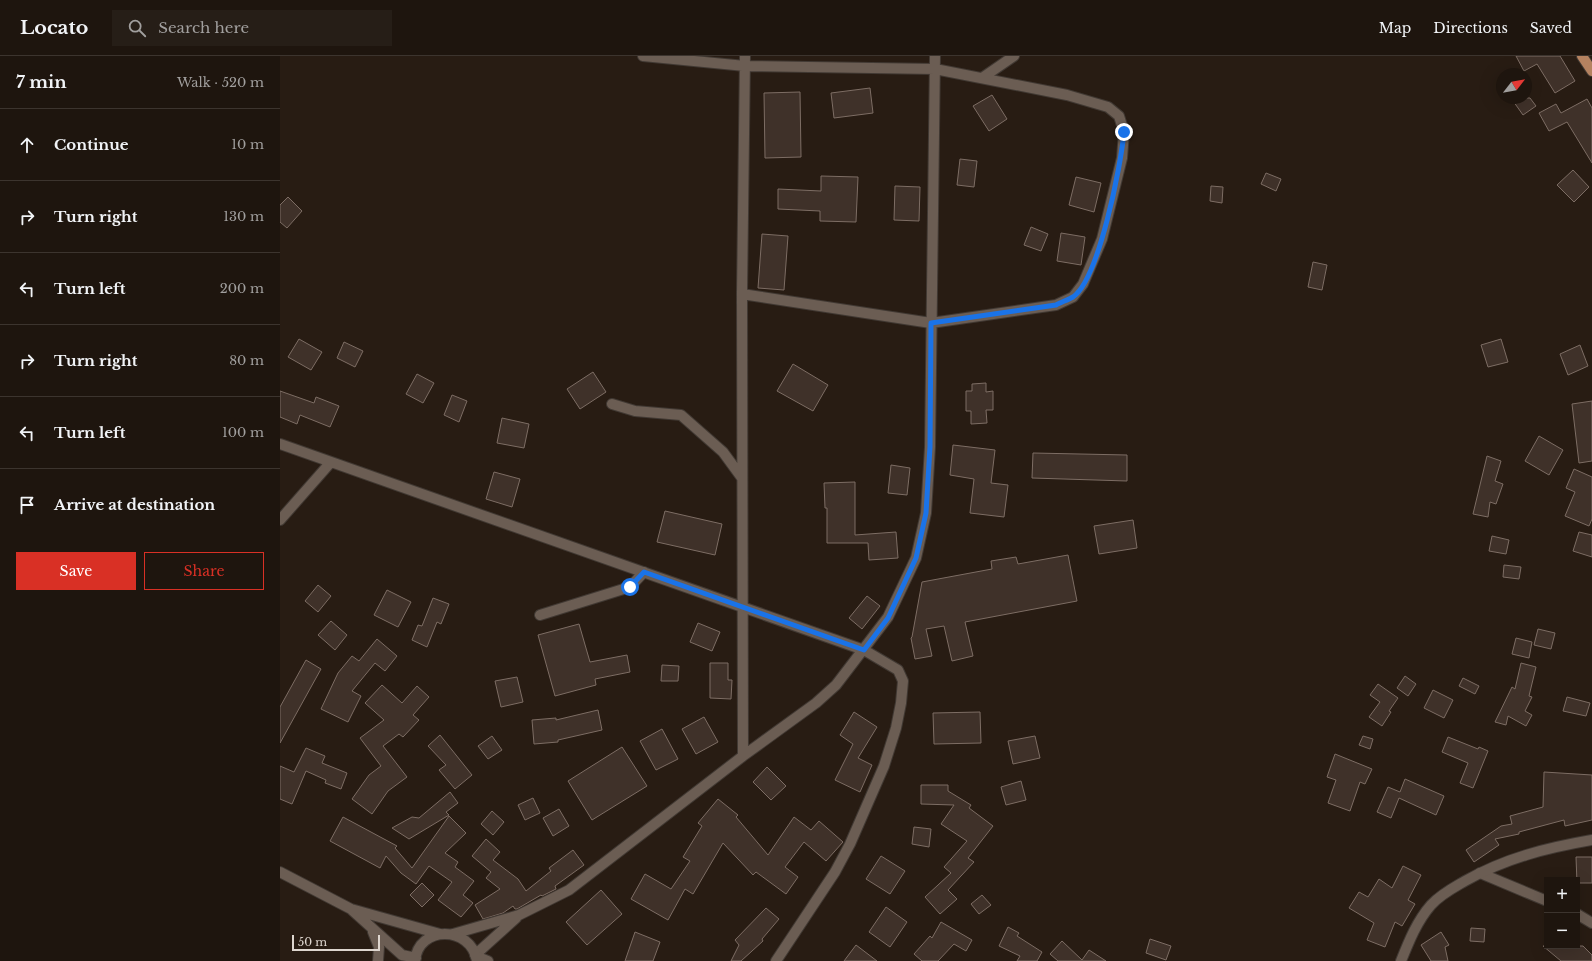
<!DOCTYPE html>
<meta charset="utf-8">
<style>
body{margin:0;font-family:"Libre Baskerville",serif;background:#261e17;color:#f1f3f6}
.controls{position:absolute;right:12px;bottom:12px;display:grid;overflow:hidden;border-radius:0px;box-shadow:0 4px 16px #0002}
.controls button{width:36px;height:36px;display:grid;place-items:center;padding:0;border:0;border-bottom:1px solid #3c342e;background:#1e150e;color:#f1f3f6;font:20px sans-serif}
.compass{position:absolute;left:1216px;top:12px;width:36px;height:36px;border-radius:50%;background:#1e150e;box-shadow:0 4px 16px #0002;rotate:59deg}
.scale{position:absolute;left:12px;bottom:10px;width:88px;box-sizing:border-box;padding-left:4px;border:2px solid #ded6cf;border-top:0;font-size:11px;line-height:14px;white-space:nowrap;color:#ded6cf;-webkit-text-stroke:3px #281c13;paint-order:stroke}
.stop{position:absolute;width:12px;height:12px;margin:-9px;border:3px solid #1a73e8;border-radius:50%;background:#fff}
.stop.end{background:#1a73e8;border-color:#fff;box-shadow:0 1px 4px #0008}
.list{margin:0;padding:0;list-style:none}
h2{display:flex;justify-content:space-between;align-items:center;height:52px;margin:0;padding:0 16px;font-size:17px}
h2 small{font-size:13px;font-weight:400;color:#a19f9e}
.list li{display:grid;grid-template-columns:26px 1fr auto;gap:12px;align-items:center;box-sizing:border-box;height:72px;padding:0 16px;border-top:1px solid #3c342e}
.list b{display:block;font-size:15px;white-space:nowrap}
.list em{font-size:13px;font-style:normal;color:#a19f9e}
.actions{display:flex;gap:8px;padding:12px 16px}
.actions a{flex:1;padding:9px 0;border:1px solid #d93025;border-radius:0px;text-align:center;font-size:14px;color:#d93025}
.actions .main{background:#d93025;color:#fff}
.icon{flex:none;width:22px;height:22px;fill:none;stroke:currentColor;stroke-width:2;stroke-linecap:round;stroke-linejoin:round}
.map{position:relative;flex:none;width:1312px;height:905px;overflow:hidden}
header{display:flex;align-items:center;gap:24px;box-sizing:border-box;height:56px;padding:0 20px;background:#1e150e;border-bottom:1px solid #3c342e}
header strong{font-size:19px}
nav{display:flex;gap:22px;margin-inline-start:auto;font-size:14px}
.search{width:280px;height:36px;background:#261e17;display:flex;align-items:center;gap:10px;box-sizing:border-box;padding:0 14px;border-radius:0px;color:#a19f9e;font-size:15px}
main{display:flex}
aside{flex:1;background:#1e150e}
.map>svg:first-child{display:block}
.building{fill:#3f3129;stroke:#7d6d64}
.lines{fill:none;stroke-linecap:round;stroke-linejoin:round}
.minor-casing{stroke:#413933;stroke-width:12}
.tertiary-casing{stroke:#413933;stroke-width:12}
.primary-casing{stroke:#413933;stroke-width:12}
.minor{stroke:#6b5d53;stroke-width:10}
.tertiary{stroke:#6b5d53;stroke-width:10}
.primary{stroke:#b58260;stroke-width:10}
.route{stroke:#1a73e8;stroke-width:5}
</style>
<header>
<strong>Locato</strong>
<div class="search"><svg class="icon" aria-label="search" viewBox="0 0 24 24"><circle cx="10" cy="10" r="6"/><path d="M15 15l6 6"/></svg>Search here</div>
<nav><a>Map</a><a>Directions</a><a>Saved</a></nav>
</header>
<main>
<aside>
<h2>7 min<small>Walk · 520 m</small></h2>
<ul class="list">
<li><svg class="icon" aria-label="ahead" viewBox="0 0 24 24"><path d="M12 20V5M6 11l6-6 6 6"/></svg><div><b>Continue</b></div><em>10 m</em></li>
<li><svg class="icon" aria-label="right" viewBox="0 0 24 24"><path d="M7 20v-9h11M14 6l5 5-5 5"/></svg><div><b>Turn right</b></div><em>130 m</em></li>
<li><svg class="icon" aria-label="left" viewBox="0 0 24 24"><path d="M17 20v-9H6M10 6l-5 5 5 5"/></svg><div><b>Turn left</b></div><em>200 m</em></li>
<li><svg class="icon" aria-label="right" viewBox="0 0 24 24"><path d="M7 20v-9h11M14 6l5 5-5 5"/></svg><div><b>Turn right</b></div><em>80 m</em></li>
<li><svg class="icon" aria-label="left" viewBox="0 0 24 24"><path d="M17 20v-9H6M10 6l-5 5 5 5"/></svg><div><b>Turn left</b></div><em>100 m</em></li>
<li><svg class="icon" aria-label="arrive" viewBox="0 0 24 24"><path d="M6 21V4h12l-3 4 3 4H6"/></svg><div><b>Arrive at destination</b></div></li>
</ul>
<div class="actions"><a class="main">Save</a><a>Share</a></div>
</aside>
<div class="map">
<svg width="1312" height="905" viewBox="0 0 1312 905">
<rect width="100%" height="100%" fill="#281c13"/>
<path class="building" d="M1236,0H1280L1295,25L1275,37L1257,8L1244,15Z
M590,32L593,57L554,62L551,37Z
M520,36L521,101L485,102L484,37Z
M712,39L727,63L709,75L693,50Z
M1231,42H1250L1256,50L1243,59Z
M1307,43L1312,52V107L1287,66L1269,75L1259,57L1276,48L1281,57Z
M680,103L697,105L694,131L677,129Z
M1293,114L1309,131L1294,146L1277,129Z
M986,117L1001,123L996,135L981,128Z
M541,120L578,121L576,166L540,165V155L498,153V133L541,135Z
M796,121L821,127L814,156L789,149Z
M615,130L640,131L639,165L614,164Z
M931,130L943,131L942,147L930,145Z
M8,141L22,155L7,172L0,166V149Z
M751,171L768,178L761,195L744,189Z
M781,177L805,181L801,209L777,205Z
M482,178L508,180L504,234L478,232Z
M1033,206L1047,209L1042,234L1028,231Z
M19,283L42,296L31,314L8,301Z
M1221,283L1228,306L1208,311L1201,289Z
M64,286L83,295L75,311L57,302Z
M1300,289L1308,310L1288,319L1280,298Z
M513,308L548,329L533,355L497,335Z
M313,316L326,336L300,353L287,333Z
M137,318L154,327L143,347L126,338Z
M706,327V336L713,335V354H706L707,367L691,368V355H686V335H692V328Z
M0,335L34,347L36,341L59,350L50,371L20,359L17,368L0,361Z
M172,339L187,345L179,366L164,359Z
M1312,345V405L1299,407L1292,348Z
M222,362L249,368L244,392L217,387Z
M1259,380L1283,394L1269,419L1245,405Z
M673,389L715,394L711,427L728,429L724,461L690,457L694,423L670,419Z
M753,397L847,399V425L752,422Z
M1207,400L1221,405L1215,425L1223,428L1216,448L1210,446L1208,461L1193,458Z
M611,409L630,412L627,439L608,437Z
M1294,413L1312,421V463L1309,470L1285,460L1295,436L1286,432Z
M214,416L240,423L232,451L206,443Z
M575,426V479L616,476L618,502L589,504L588,487H547V452H545L544,427Z
M385,455L442,468L435,499L377,486Z
M853,464L857,492L819,498L814,470Z
M1299,476L1312,479V501L1293,495Z
M1212,480L1229,484L1226,498L1209,495Z
M788,499L797,545L685,566L693,600L672,605L664,570L646,573L652,600L635,603L631,582L632,581L642,526L712,513L711,505L736,501L738,508Z
M1224,509L1241,511L1239,523L1223,521Z
M38,529L51,540L38,556L25,545Z
M107,534L131,546L118,571L94,559Z
M587,540L600,550L582,573L569,562Z
M153,542L169,548L161,568L157,566L147,591L132,584L138,569L142,570Z
M51,565L67,579L55,594L38,579Z
M418,567L440,576L432,595L410,586Z
M299,568L310,606L347,599L350,616L315,623L316,629L275,640L258,579Z
M1258,573L1275,577L1271,593L1254,589Z
M1236,582L1252,586L1249,602L1232,598Z
M97,583L117,600L105,615L95,607L72,635L81,640L68,666L41,653L58,617L72,600L79,605Z
M26,604L41,613L0,687V651Z
M430,607H448V624H452L451,643L430,642Z
M1241,607L1256,611L1249,640L1252,641L1245,655L1252,659L1246,670L1228,660L1226,669L1215,666L1232,631L1235,633Z
M382,609L399,610L398,625H381Z
M1125,620L1136,628L1128,640L1117,632Z
M237,621L243,646L221,651L215,625Z
M1183,622L1199,630L1195,638L1179,630Z
M1098,628L1118,642L1109,655L1111,656L1102,670L1089,661L1100,646L1090,639Z
M102,629L122,647L137,630L149,641L133,659L139,664L123,681L119,678L103,690L127,721L108,735L92,758L72,743L89,719L101,710L80,682L104,664L85,647Z
M1153,634L1173,644L1164,662L1144,652Z
M1287,641L1310,647L1306,660L1283,655Z
M318,654L322,674L278,684V686L254,688L252,664L276,662V664Z
M574,656L597,671L578,702L592,709L580,736L555,724L573,688L560,679Z
M700,656L701,687L654,688L653,657Z
M424,661L438,686L416,698L402,673Z
M382,673L398,703L376,714L360,685Z
M160,679L192,719L175,733L159,714L166,709L148,690Z
M212,680L222,694L208,703L198,690Z
M755,680L760,702L733,708L728,685Z
M1083,680L1093,683L1090,693L1079,689Z
M1168,681L1198,693L1199,691L1208,695L1193,732L1180,727L1188,707L1162,696Z
M342,691L367,730L312,764L288,725Z
M26,692L45,700L42,707L67,717L61,733L45,727L46,724L26,715L12,748L0,743V710L14,716Z
M1055,698L1092,713L1085,728L1080,726L1070,755L1048,747L1056,724L1047,721Z
M487,711L506,730L491,744L473,726Z
M1264,716L1312,719V764L1285,770L1284,764L1239,776V778L1215,783L1219,789L1194,806L1186,794L1221,770L1232,768L1230,760L1263,751Z
M1125,723L1164,740L1156,759L1119,742L1111,762L1097,756L1108,731L1120,736Z
M741,725L746,744L726,749L721,731Z
M641,729H668V735L691,749L689,752L713,770L688,802L694,806L668,834L677,843L660,858L645,841L671,817L664,811L687,785L661,768L674,749L641,748Z
M170,736L178,747L166,756L169,759L129,783L112,772L132,761L139,762Z
M253,742L260,757L245,764L238,749Z
M438,743L458,759L456,761L488,799L514,761L531,774L539,765L563,786L546,805L524,786L505,811L518,821L506,838L476,816L473,819L443,787L413,838L405,833L388,864L351,843L365,818L391,833L410,805L403,801L422,770L418,767Z
M279,753L289,770L273,780L263,762Z
M212,755L224,766L213,779L201,768Z
M169,760L186,777L165,797L178,806L175,811L194,825L183,839L193,847L181,861L158,844L172,826L149,810L136,828L121,817L106,800L100,812L50,785L63,761L117,790L115,792L132,812Z
M634,771L651,773L649,791L632,788Z
M206,783L220,796L213,804L238,823L246,835L271,815L269,812L293,794L304,809L275,830L276,833L262,840L261,839L237,853H235L233,850L223,857L203,863L195,849L220,833L206,822L211,816L192,800Z
M601,800L625,815L610,838L586,823Z
M1296,801H1312V827H1297Z
M1123,810L1141,819L1128,844L1135,848L1122,870L1115,866L1105,891L1087,884L1094,867L1069,852L1079,836L1088,841L1099,823L1112,832Z
M142,827L154,839L142,851L130,839Z
M321,834L342,858L307,889L286,866Z
M702,839L711,849L699,858L691,848Z
M606,851L627,866L610,891L589,876Z
M486,852L499,863L482,883L483,885L461,905H451L459,889L455,884Z
M661,866L692,884L686,895L674,888L658,905H642L634,898L650,880L652,882Z
M728,871L739,877L737,880L762,896L757,905H737L740,900L719,890Z
M1191,872L1205,873L1204,886L1190,885Z
M355,876L380,886L373,905H345Z
M1161,876L1169,889L1165,891L1168,905H1151L1141,889Z
M870,883L891,890L886,904L866,897Z
M782,885L802,904L809,894L826,905H778L770,898Z
M576,889L597,905H564Z
M1263,890H1303L1312,899V905H1281Z"/>
<g class="lines">
<defs>
<path id="minor" d="M363,0L465,10L655,13L787,39L828,51L839,60L844,76L842,102L822,183L803,228L793,241L776,249L651,267L462,238
M702,22L734,0
M332,348L355,355L401,359L443,396L462,422
M0,388L584,594L618,614L623,625L621,647L616,672L604,710L570,788L555,816L496,905
M0,464L51,406
M260,559L350,531L364,516
M463,700L462,238L465,0
M1200,817L1267,845
M1297,858L1312,867
M173,878L239,859L289,834L463,700L536,647L556,629L608,561L636,502L646,457L650,391L655,0
M195,899L236,862"/>
<path id="tertiary" d="M0,816L71,853L160,878
M72,854L122,899L136,902
M93,876L99,891L98,905
M196,900L208,905
M135,905C138,869 191,869 197,905
M1121,905C1129,885 1137,865 1151,849C1161,838 1173,832 1185,825C1226,802 1266,792 1312,784"/>
<path id="primary" d="M1302,0L1312,15"/>
</defs>
<use href="#minor" class="minor-casing"/>
<use href="#tertiary" class="tertiary-casing"/>
<use href="#primary" class="primary-casing"/>
<use href="#minor" class="minor"/>
<use href="#tertiary" class="tertiary"/>
<use href="#primary" class="primary"/>
</g>
<g class="lines">
<path class="route" d="M350,531L364,516L584,594L608,562L636,502L646,457L650,391L651,267L776,249C781,246 788,244 793,241C819,223 841,109 844,76"/>
</g>
</svg>
<div class="controls">
<button>+</button>
<button>−</button>
</div>
<svg class="compass" viewBox="-18 -18 36 36"><path d="M0-13l5 13h-10z" fill="#e53935"/><path d="M0 13l5-13h-10z" fill="#a19f9e"/></svg>
<div class="scale">50 m</div>
<div class="stop" style="left:350px;top:531px"></div>
<div class="stop end" style="left:844px;top:76px"></div>
</div>
</main>
